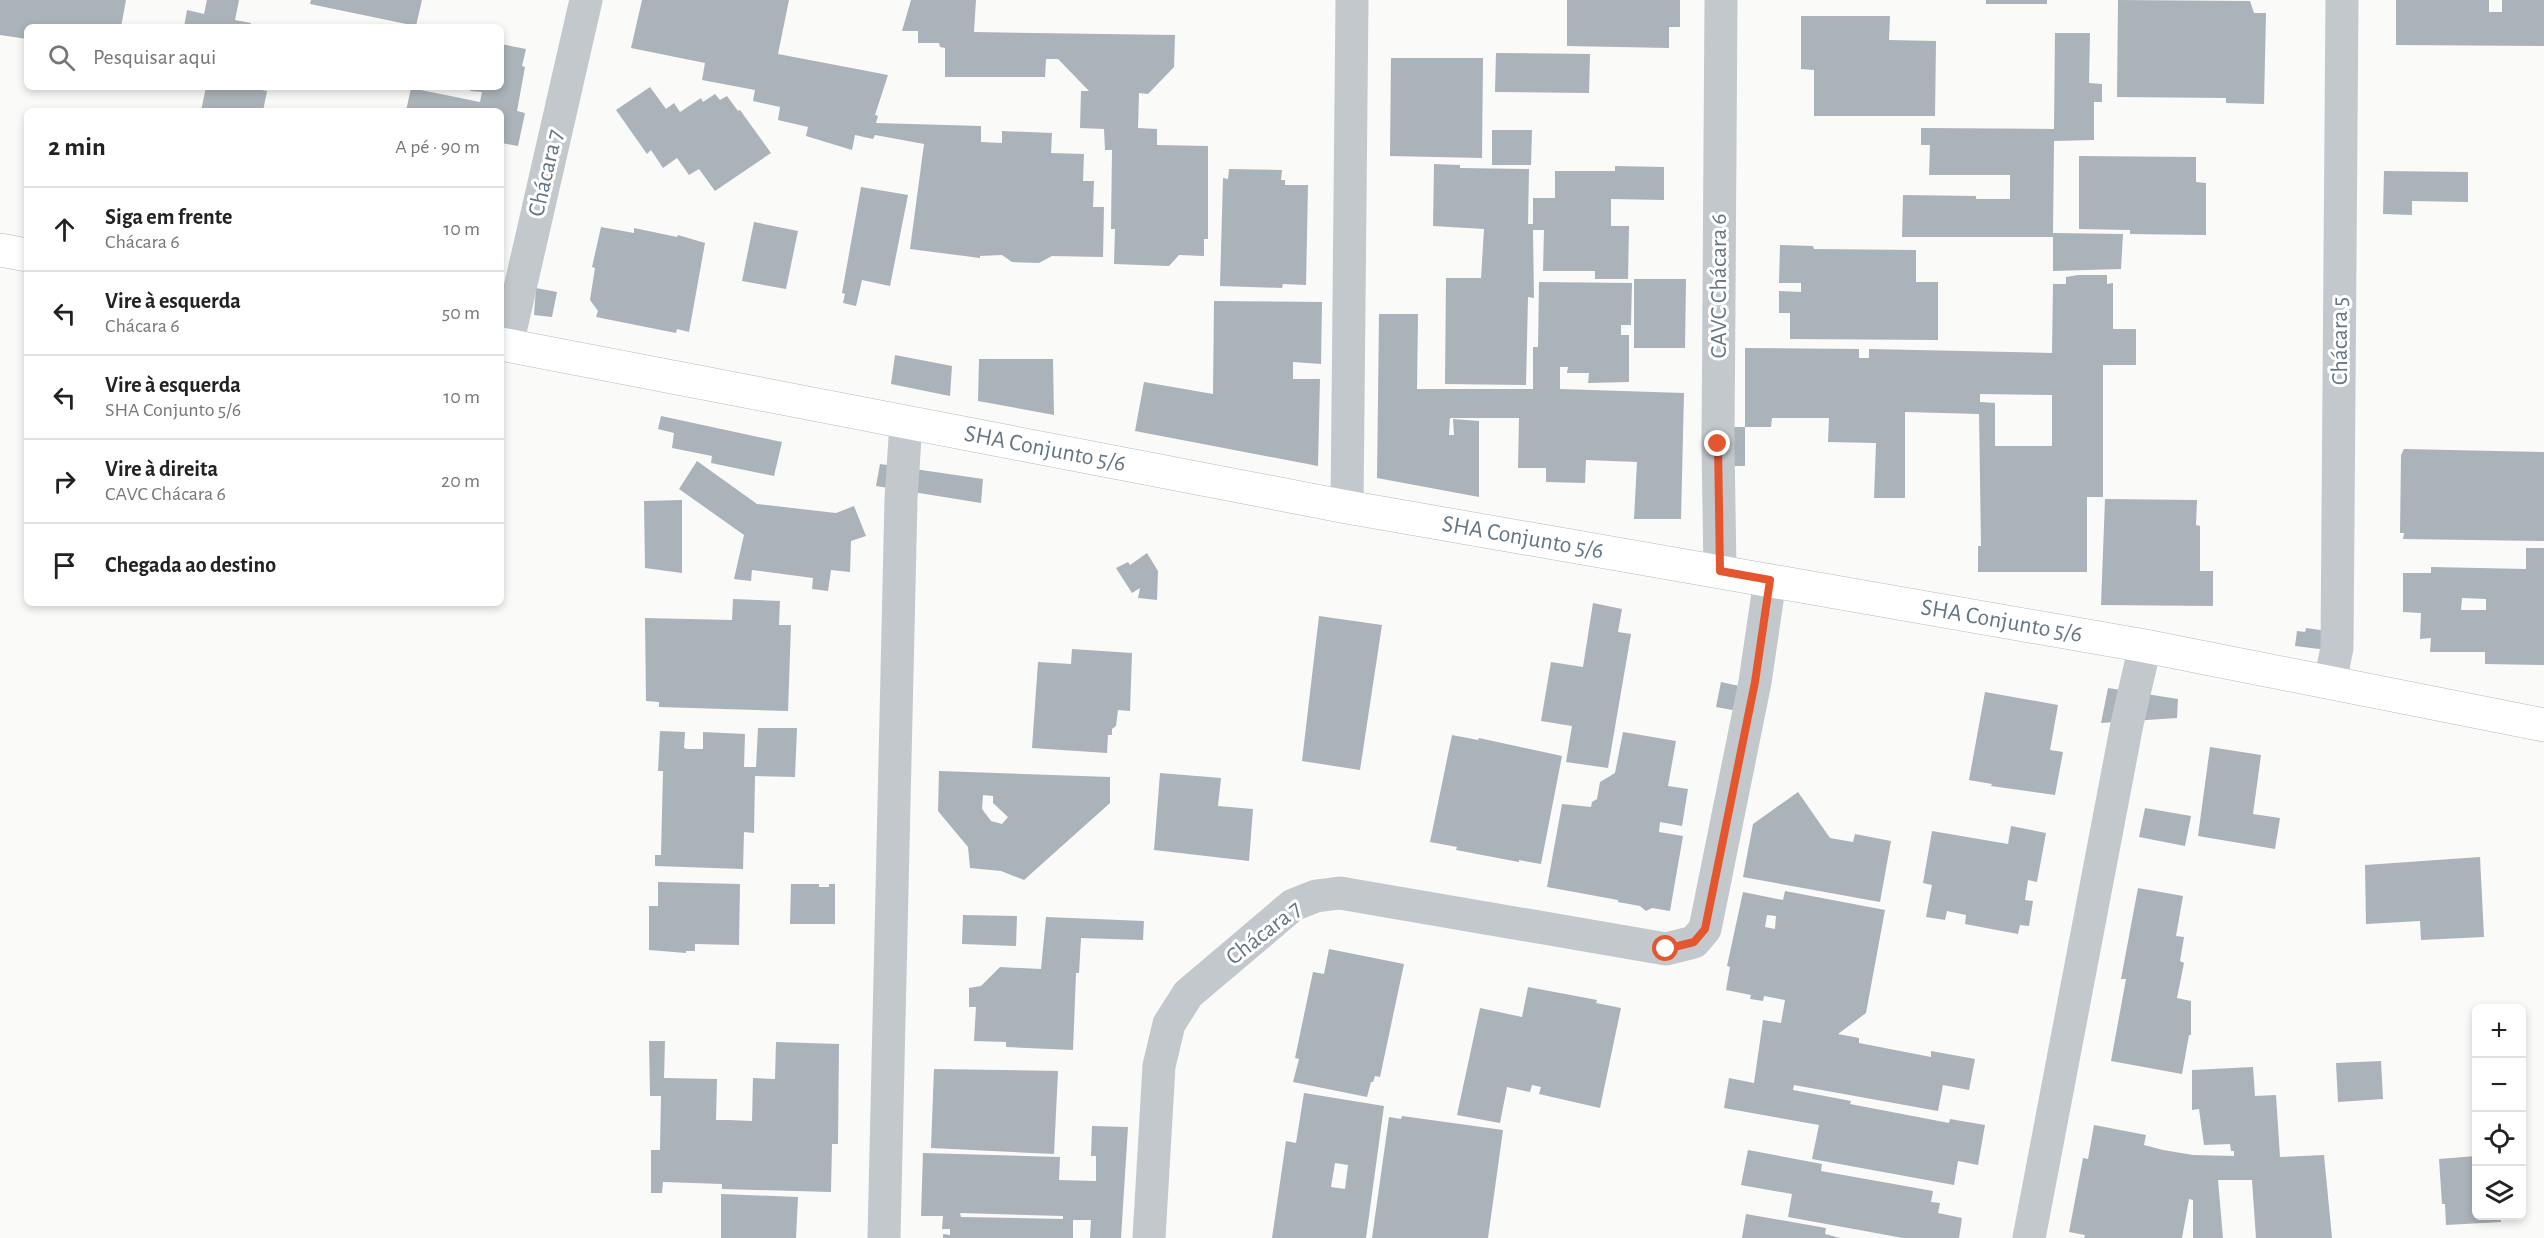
<!DOCTYPE html>
<html lang="pt">
<meta charset="utf-8">
<style>
body{margin:0;font-family:"Alegreya Sans",sans-serif;background:#f2f2f2;color:#222}
.controls{position:absolute;right:18px;bottom:18px;display:grid;overflow:hidden;border-radius:9px;box-shadow:0 3px 9px #0003}
.controls button{width:54px;height:54px;display:grid;place-items:center;padding:0;border:0;border-bottom:2px solid #e0e0e0;background:#fff;color:#222;font:30px sans-serif}
.stop{position:absolute;width:18px;height:18px;margin:-14px;border:4px solid #e4572e;border-radius:50%;background:#fff}
.stop.end{background:#e4572e;border-color:#fff;box-shadow:0 2px 6px #0008}
.list{margin:0;padding:0;list-style:none}
h2{display:flex;justify-content:space-between;align-items:center;height:78px;margin:0;padding:0 24px;font-size:26px}
h2 small{font-size:20px;font-weight:400;color:#767676}
.list li{display:grid;grid-template-columns:39px 1fr auto;gap:18px;align-items:center;box-sizing:border-box;height:84px;padding:0 24px;border-top:2px solid #e0e0e0}
.list b{display:block;font-size:22px;white-space:nowrap}
.list p{margin:0;font-size:20px;white-space:nowrap;color:#767676}
.list em{font-size:20px;font-style:normal;color:#767676}
.icon{flex:none;width:33px;height:33px;fill:none;stroke:currentColor;stroke-width:2;stroke-linecap:round;stroke-linejoin:round}
.map{position:relative;flex:none;width:2544px;height:1238px;overflow:hidden}
.search{position:absolute;background:#fff;box-shadow:0 3px 9px #0003;left:24px;top:24px;width:480px;height:66px;display:flex;align-items:center;gap:15px;box-sizing:border-box;padding:0 21px;border-radius:9px;color:#767676;font-size:22px}
.panel{position:absolute;background:#fff;box-shadow:0 3px 9px #0003;left:24px;top:108px;width:480px;height:498px;border-radius:9px}
.map>svg:first-child{display:block}
.building{fill:#aab3b9;fill-rule:evenodd}
.lines{fill:none;stroke-linecap:round;stroke-linejoin:round}
.secondary-casing{stroke:#b3babf;stroke-width:34}
.street{stroke:#c3c8cc;stroke-width:33}
.secondary{stroke:#fff;stroke-width:33}
.route{stroke:#e4572e;stroke-width:8}
.labels{text-anchor:middle;dominant-baseline:central;stroke-width:6;stroke-linejoin:round;paint-order:stroke}
.street-label{font-size:24px;fill:#657683;stroke:#fff}
</style>
<div class="map">
<svg width="2544" height="1238" viewBox="0 0 2544 1238">
<rect width="100%" height="100%" fill="#fafaf8"/>
<path class="building" d="M0,0H126L121,27H27V39L0,35Z
M207,0H239L235,20L251,23L250,27H184L187,10L204,14Z
M311,0H422L416,26L310,4Z
M642,0H789L778,54L888,75L875,115L878,116L876,123L981,126V142L1002,143V131L1052,133L1051,153L1084,154L1083,181H1094L1093,207H1104L1103,257L1052,256L1039,263L1012,262L1002,255L980,256V258L910,249L924,144L875,135L873,139L855,135L852,150L806,136L808,127L778,120L780,107L753,101L755,90L702,80L705,63L631,48Z
M911,0H976L974,32L1175,35L1174,67L1148,94L1139,93L1138,128L1157,129V145L1208,146V239H1204V256L1179,255L1169,266L1114,264L1115,229H1111L1112,150H1105L1104,129L1080,128L1081,91H1089L1058,59H1046L1045,77H945V48L940,47L939,43H918V31H902Z
M1567,0H1680V27H1669V48L1567,46Z
M1986,0H2047V4H1986Z
M2118,0L2250,1L2254,13H2266L2264,104L2226,103V98L2117,97Z
M2396,0H2489V12H2502V0H2544V46L2396,45Z
M1801,16H1890L1889,40L1936,41L1935,116H1814V70L1801,69Z
M2055,33H2090L2089,83L2102,84V102H2094V140L2054,141L2053,233L2123,234L2121,269L2053,271V237H1902L1903,195L1976,196V199H2010V175H1929L1930,145H1921V128L2054,129Z
M501,44L526,49L522,66L525,67L517,111L525,113L518,146L501,143V111H406L411,88L480,102L482,92L470,91L471,87H501Z
M1496,53L1590,54L1589,93L1495,92Z
M1391,58H1483L1482,158L1390,156Z
M206,87H246L267,91L263,111H201Z
M650,87L666,109L674,103L680,112L701,98L703,102L715,94L720,100L727,96L738,111L740,110L771,153L715,191L699,169L689,175L677,158L663,168L651,150L647,154L616,110Z
M1492,130H1532L1531,165H1492Z
M2079,156L2196,157V182L2206,183V235L2130,234V230L2079,229Z
M1434,164L1460,165V168L1529,169L1528,224H1533V198H1555V171H1615V166L1664,167V200L1611,199V226H1629L1628,279H1595V271H1543L1544,230H1533L1534,298L1528,297L1526,385L1445,384L1446,278H1481L1484,229L1433,226Z
M1229,169L1282,170L1281,180H1285V185H1308L1306,285L1283,284L1282,288L1220,286L1223,178L1228,179Z
M2384,171L2468,172V202L2412,201V215L2383,214Z
M861,187L908,195L890,286L862,280L856,306L843,303L845,294L842,293Z
M754,222L798,231L786,289L742,281Z
M601,227L634,233V228L677,237L678,235L705,243L689,332L677,329L676,333L596,317L598,311L590,300L595,268L592,267Z
M1780,245L1813,246L1814,249L1916,250V282H1938V340L1790,339V313H1779V291L1801,292V283H1779Z
M2078,275H2107V284L2113,283V329H2136V365H2103V497H2087V572H1978V546H1981L1979,414L1905,412V498H1874L1876,443L1828,442L1829,418H1772L1771,427H1745V348L1859,349V358H1869V349L2052,353L2053,284H2066V277ZM1980,394L2052,395V446H1995V403L1980,402Z
M1634,279H1686L1685,348H1634Z
M1539,282L1632,283L1631,325H1621V335H1629V382L1588,383L1589,373H1567L1568,367H1560V389L1684,393L1681,519H1634L1637,462L1586,460L1585,483L1546,482V468H1518L1519,418H1450L1449,435H1454L1453,419L1479,421V497L1377,478L1379,314H1418L1417,389H1533V347H1538Z
M536,288L557,292L552,317L534,315Z
M1214,301L1322,302L1321,364L1293,362V379H1320L1318,466L1135,431L1144,382L1213,394Z
M895,355L952,366L950,396L891,384Z
M979,359H1053L1054,415L978,401Z
M661,416L782,442L774,476L711,463L712,456L672,448L674,433L658,429Z
M1718,427H1745V466H1719Z
M2404,449L2544,452V541L2403,539L2404,533H2400L2401,455Z
M697,461L757,504L836,513L854,506L866,536L851,541L850,572L831,570L828,591L812,589L813,578L752,570L751,581L734,579L744,535L679,489Z
M880,464L983,479L981,503L876,486Z
M2105,499L2197,500L2196,525L2200,526V571H2213V606L2101,605Z
M682,500V573L645,568L644,501Z
M2526,548H2544V665L2485,664V652H2430L2431,638L2420,639L2421,613L2403,612V573H2431V567L2526,569ZM2462,598L2486,599V610H2461Z
M1147,553L1158,571L1157,600L1138,598L1140,588L1132,593L1116,568L1128,562L1130,565Z
M733,599L780,601L779,625H791L788,711L659,707V702L646,701L645,618L732,620Z
M1593,603L1622,609L1618,632L1631,634L1608,768L1566,762L1572,726L1541,721L1551,662L1583,667Z
M1319,616L1382,625L1360,770L1302,761Z
M2306,628L2328,631L2327,646L2319,649L2295,646L2297,631L2305,632Z
M1072,649L1132,653L1130,711L1118,710L1116,726L1112,729V735H1108L1107,753L1032,748L1038,662L1071,664Z
M1721,682L1748,688L1738,711L1716,707Z
M2108,688L2178,699L2177,718L2101,723Z
M1985,692L2058,705L2050,750L2063,752L2055,795L1991,786L1992,784L1969,780Z
M758,728H797L795,777L755,776L754,833L744,832L743,869L655,866V855H661L663,771H658L660,731L685,732L684,748L687,749H703V732L745,734L744,767H756Z
M1623,732L1676,741L1668,786L1688,789L1682,826L1660,822L1659,832L1683,836L1670,911L1652,908L1646,911L1640,906L1618,902V900L1547,887L1562,804L1591,807L1592,802L1597,799L1600,782L1615,773Z
M1452,735L1478,740L1479,738L1562,756L1541,864L1519,860V862L1456,850L1457,847L1430,842Z
M2210,747L2261,755L2253,814L2280,818L2275,849L2198,836Z
M939,771L1110,777V803L1024,880L1001,871L970,868L968,847L938,811ZM983,795L993,796V803L1008,817L1002,824L991,821L982,809Z
M1160,773L1221,778L1218,806L1253,809L1249,861L1154,850Z
M1798,792L1830,838L1853,842L1855,834L1891,841L1880,902L1743,877L1753,824Z
M2145,808L2191,816L2185,846L2139,837Z
M2011,826L2046,833L2037,882L2028,880L2025,900L2033,901L2029,926L2020,925L2018,934L1965,924L1966,915L1947,911L1945,920L1926,917L1932,885L1923,883L1932,831L2008,844Z
M2480,857L2484,937L2421,940L2420,921L2366,924L2365,865Z
M658,882L740,884L739,945L695,944V951H686V953L649,950V906H658Z
M791,884H819V887H829V884H835V924H790Z
M2138,888L2183,896L2176,936L2184,937L2180,961L2184,963L2177,998L2191,1001V1035H2189L2182,1074L2111,1061L2126,979H2121Z
M1785,891L1885,910L1866,1013L1838,1034L1859,1038V1043L1931,1057V1051L1975,1059L1969,1090L1943,1085L1938,1111L1794,1085L1793,1090L1851,1101L1850,1104L1949,1123L1950,1119L1985,1125L1978,1165L1958,1161L1954,1185L1812,1159L1819,1125L1724,1108L1729,1078L1754,1083L1763,1020L1781,1023L1785,1000L1764,996L1763,1001L1750,999L1751,995L1726,990L1730,967L1727,966L1743,892L1783,900ZM1767,915L1776,916L1775,929L1765,927Z
M963,915L1017,916L1016,946L962,944Z
M1046,917L1144,921L1143,940L1081,938L1079,973H1076L1073,1050L1006,1047V1042L974,1041L976,1007H969V988L981,986L1000,967L1041,969Z
M1329,949L1404,964L1380,1077L1375,1076L1373,1082H1371L1367,1097L1293,1082L1299,1059L1295,1058L1313,972L1324,974Z
M1528,987L1597,1000L1596,1003L1621,1008L1600,1108L1539,1094L1541,1087L1532,1085L1530,1092L1507,1087L1500,1123L1457,1115L1480,1008L1522,1017Z
M649,1041H665L664,1078L717,1079L716,1120H729L752,1121L753,1078L775,1079L776,1042L839,1044L838,1144H832L831,1192L722,1189V1184L663,1182L662,1193H651V1150H660L661,1096H650Z
M2381,1061L2383,1099L2338,1102L2336,1063Z
M2253,1067L2255,1096L2276,1095L2280,1157L2324,1155L2332,1238H2256L2252,1180H2218L2223,1238H2193V1200L2189,1199L2182,1238H2084L2085,1235L2069,1232L2083,1158L2088,1159L2094,1125L2146,1135L2144,1145L2163,1150L2193,1155L2234,1156V1151H2231L2230,1144L2204,1145L2199,1109L2192,1110V1070Z
M934,1069L1058,1071L1054,1154L931,1148Z
M1304,1093L1384,1106L1366,1238H1272L1286,1141L1296,1143ZM1335,1163L1348,1165L1345,1189L1331,1187Z
M1402,1116L1503,1130L1488,1238H1372L1389,1117L1401,1119Z
M1092,1126L1128,1127L1121,1238H1090L1091,1220H1073V1238H943V1234L950,1235V1229H942L943,1216H921L923,1153L1060,1157L1059,1180L1096,1181V1156H1091ZM960,1213L1063,1216V1219L961,1217Z
M1748,1150L1822,1164L1821,1171L1933,1191L1931,1202L1940,1203L1938,1213L1962,1218L1959,1238H1903L1788,1217L1792,1194L1741,1185Z
M2476,1156V1216H2500L2501,1222L2446,1225L2445,1204H2442L2439,1159Z
M721,1194L798,1197L796,1238H721Z
M1746,1214L1826,1228L1825,1234L1840,1238H1742Z"/>
<g class="lines">
<defs>
<g id="secondary">
<path d="M0,250L27,255"/>
<path id="s1" d="M501,344L1347,507L2145,646L2544,725"/>
</g>
</defs>
<use href="#secondary" class="secondary-casing"/>
<path class="street" d="M507,345L586,0
M1347,507L1352,0
M1720,571L1718,444L1721,0
M2330,682L2337,648L2342,0
M884,1238L901,499L906,423
M1149,1238L1159,1066L1169,1024L1188,994L1293,905L1316,896L1340,893L1666,949L1694,942L1705,929L1755,682L1770,580
M2029,1238L2127,724L2145,646"/>
<use href="#secondary" class="secondary"/>
</g>
<g class="lines">
<path class="route" d="M1666,949L1694,942L1705,929L1755,682L1770,580L1720,571L1718,444"/>
</g>
<g class="labels">
<g class="street-label">
<text transform="translate(546 173) rotate(-77)">Chácara 7</text>
<text transform="translate(1719 286) rotate(-90)">CAVC Chácara 6</text>
<text transform="translate(2340 341) rotate(-90)">Chácara 5</text>
<text stroke="none"><textPath href="#s1" startOffset="554">SHA Conjunto 5/6</textPath></text>
<text stroke="none"><textPath href="#s1" startOffset="1040">SHA Conjunto 5/6</textPath></text>
<text stroke="none"><textPath href="#s1" startOffset="1526">SHA Conjunto 5/6</textPath></text>
<text transform="translate(1264 933) rotate(-38)">Chácara 7</text>
</g>
</g>
</svg>
<div class="controls">
<button>+</button>
<button>−</button>
<button><svg class="icon" aria-label="locate" viewBox="0 0 24 24"><circle cx="12" cy="12" r="6"/><path d="M12 2v4M12 18v4M2 12h4M18 12h4"/></svg></button>
<button><svg class="icon" aria-label="layers" viewBox="0 0 24 24"><path d="M12 4l9 5-9 5-9-5zM3 14l9 5 9-5"/></svg></button>
</div>
<div class="stop" style="left:1666px;top:949px"></div>
<div class="stop end" style="left:1718px;top:444px"></div>
<div class="search"><svg class="icon" aria-label="search" viewBox="0 0 24 24"><circle cx="10" cy="10" r="6"/><path d="M15 15l6 6"/></svg>Pesquisar aqui</div>
<section class="panel">
<h2>2 min<small>A pé · 90 m</small></h2>
<ul class="list">
<li><svg class="icon" aria-label="ahead" viewBox="0 0 24 24"><path d="M12 20V5M6 11l6-6 6 6"/></svg><div><b>Siga em frente</b><p>Chácara 6</p></div><em>10 m</em></li>
<li><svg class="icon" aria-label="left" viewBox="0 0 24 24"><path d="M17 20v-9H6M10 6l-5 5 5 5"/></svg><div><b>Vire à esquerda</b><p>Chácara 6</p></div><em>50 m</em></li>
<li><svg class="icon" aria-label="left" viewBox="0 0 24 24"><path d="M17 20v-9H6M10 6l-5 5 5 5"/></svg><div><b>Vire à esquerda</b><p>SHA Conjunto 5/6</p></div><em>10 m</em></li>
<li><svg class="icon" aria-label="right" viewBox="0 0 24 24"><path d="M7 20v-9h11M14 6l5 5-5 5"/></svg><div><b>Vire à direita</b><p>CAVC Chácara 6</p></div><em>20 m</em></li>
<li><svg class="icon" aria-label="arrive" viewBox="0 0 24 24"><path d="M6 21V4h12l-3 4 3 4H6"/></svg><div><b>Chegada ao destino</b></div></li>
</ul>
</section>
</div>
